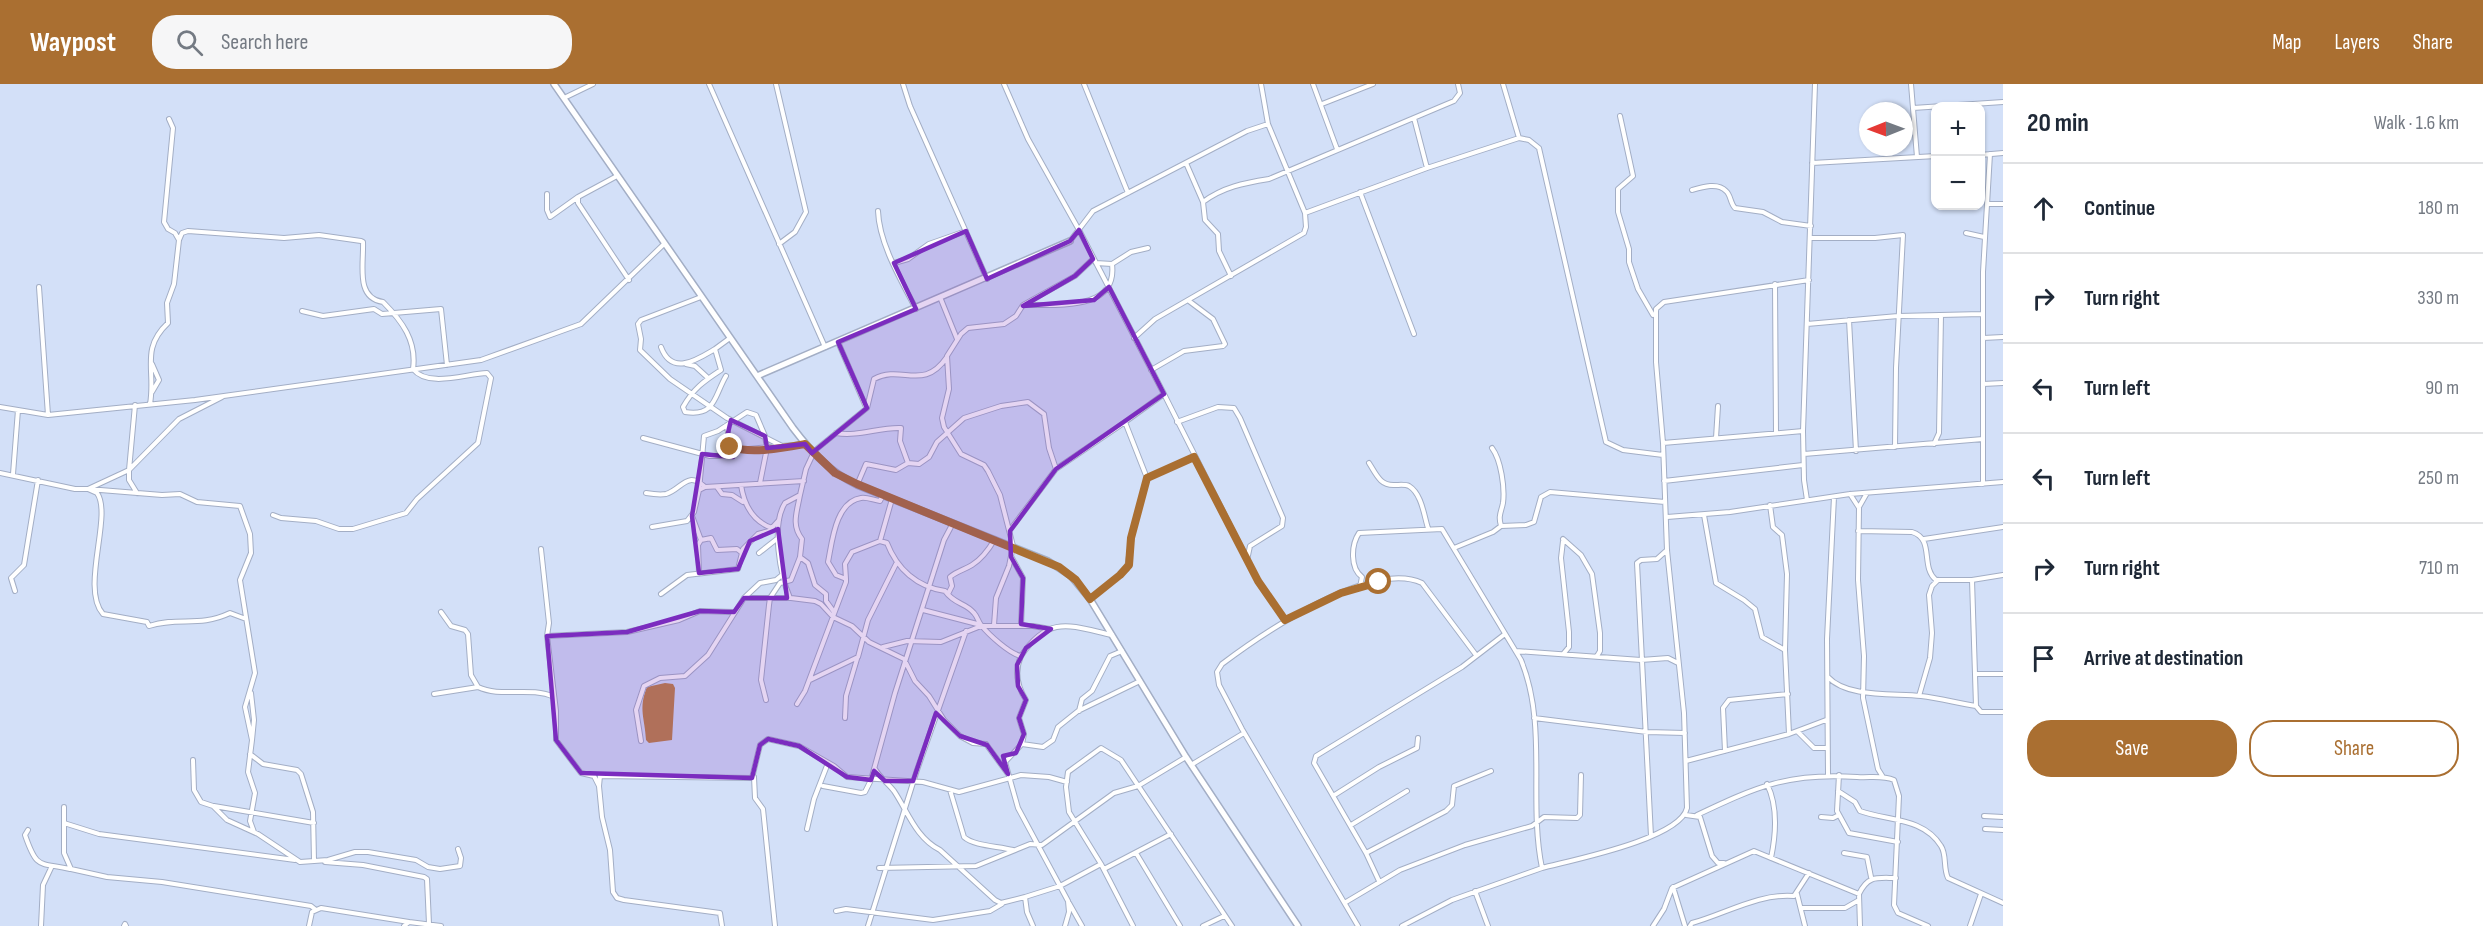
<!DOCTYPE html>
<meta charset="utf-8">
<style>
body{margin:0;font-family:"Sofia Sans Condensed",sans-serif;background:#f6f6f7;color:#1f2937}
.controls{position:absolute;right:18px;top:18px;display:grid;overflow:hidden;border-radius:12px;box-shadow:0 2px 4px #0004}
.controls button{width:54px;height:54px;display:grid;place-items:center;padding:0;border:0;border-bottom:2px solid #e0e1e3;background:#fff;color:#1f2937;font:30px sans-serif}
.compass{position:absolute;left:1859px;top:18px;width:54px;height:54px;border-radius:50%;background:#fff;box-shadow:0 2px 4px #0004;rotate:269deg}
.stop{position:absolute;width:18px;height:18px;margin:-14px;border:4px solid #aa6f31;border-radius:50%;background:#fff}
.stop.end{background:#aa6f31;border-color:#fff;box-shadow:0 2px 6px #0008}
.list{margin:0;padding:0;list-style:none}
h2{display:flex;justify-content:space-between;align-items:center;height:78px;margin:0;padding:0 24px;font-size:26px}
h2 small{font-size:20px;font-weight:400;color:#747a83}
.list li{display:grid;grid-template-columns:39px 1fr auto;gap:18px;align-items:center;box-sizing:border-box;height:90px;padding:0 24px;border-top:2px solid #e0e1e3}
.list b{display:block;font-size:22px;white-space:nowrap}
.list em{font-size:20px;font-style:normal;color:#747a83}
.actions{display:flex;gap:12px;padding:18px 24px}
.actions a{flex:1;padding:14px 0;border:2px solid #aa6f31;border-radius:24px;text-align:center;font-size:21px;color:#aa6f31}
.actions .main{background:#aa6f31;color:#fff}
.icon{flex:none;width:33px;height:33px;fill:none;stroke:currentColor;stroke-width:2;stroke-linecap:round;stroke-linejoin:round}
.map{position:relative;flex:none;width:2003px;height:842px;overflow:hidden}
header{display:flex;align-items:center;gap:36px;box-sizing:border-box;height:84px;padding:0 30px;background:#aa6f31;color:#fff}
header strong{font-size:28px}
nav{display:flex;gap:33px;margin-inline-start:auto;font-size:21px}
.search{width:420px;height:54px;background:#f6f6f7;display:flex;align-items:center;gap:15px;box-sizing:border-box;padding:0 21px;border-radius:24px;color:#747a83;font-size:22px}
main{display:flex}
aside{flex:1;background:#fff}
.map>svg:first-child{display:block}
.water{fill:#bd8142}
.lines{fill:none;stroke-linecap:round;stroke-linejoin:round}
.street-casing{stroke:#a3aec5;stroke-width:6}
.secondary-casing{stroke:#a3aec5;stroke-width:8}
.street{stroke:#fff;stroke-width:4}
.secondary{stroke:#fff;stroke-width:5}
.route{stroke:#aa6f31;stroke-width:8}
.marked{fill:#7b2cbf;fill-opacity:0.2;stroke:#7b2cbf;stroke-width:4.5;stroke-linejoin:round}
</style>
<header>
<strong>Waypost</strong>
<div class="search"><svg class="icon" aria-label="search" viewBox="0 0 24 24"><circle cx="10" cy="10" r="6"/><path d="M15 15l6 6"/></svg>Search here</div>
<nav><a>Map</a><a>Layers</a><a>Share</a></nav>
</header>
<main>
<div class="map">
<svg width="2003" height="842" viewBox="0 0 2003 842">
<rect width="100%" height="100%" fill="#d3e0f8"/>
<path class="water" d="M665,599L673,600L675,604L672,656L649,659L646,656C645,634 638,625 647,603Z"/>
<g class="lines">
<defs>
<path id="street" d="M709,0L825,263
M776,0L806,128L795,148L779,160
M903,0L910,22L987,195
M1004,0L1028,55L1079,146L1164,310L1125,338L1147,394L1133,445L1127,485L1090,515
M1084,0L1128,109
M1313,0L1337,65
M1503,0L1519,54L1529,56L1539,64L1606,358L1623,366L1663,371
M1911,0L1917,73
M564,14L593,0
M1322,20L1373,0
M1913,24L2003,18
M1620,32L1633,92L1618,105V128L1629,165V178L1638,205L1653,231
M1414,34L1427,84
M1980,71L2003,69
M1186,79L1203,118C1223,103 1244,99 1269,95L1454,17L1460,9L1458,0
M1812,79L1936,72
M617,92L578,113V119L629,196
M1692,106C1702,103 1718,98 1726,107C1731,111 1730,119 1735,124L1763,128L1782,138L1811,142
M1360,108L1414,250
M547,110V126L550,133L578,113
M1203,118L1205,136L1218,150L1219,167L1231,192
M1989,120H2003
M878,127C879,159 901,196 916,225
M1305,129L1427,84L1519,54
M1966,149L1984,153
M1811,154H1875L1903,151L1896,284L1895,363
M179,156L182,149L188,147L284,154L319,151L361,157L363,158C364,180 355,214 383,218C402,237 417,257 413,285C428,304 465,290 487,289L491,294L478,359L417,415L406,429L353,445H339L316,437L281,434L273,431
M1070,157L1093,127L1247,47L1268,40
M894,179L908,175L929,160L966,147
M1096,179L1112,180
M1775,200L1776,349
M39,203L48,331
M701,213L641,236L638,240L641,255L640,266L670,295L727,334L782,362L805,360
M940,213L957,255
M1024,221C1055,220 1118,228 1112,180L1131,168L1148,164
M302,227L323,232L374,225L382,230L441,225L447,281
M1849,236L1856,367
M1807,240L1898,232L1982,230
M1134,254L1155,235L1304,149L1306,143L1305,129L1268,40L1261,0
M1983,254L2003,253
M838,258L866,323
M661,263C672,293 698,275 715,265
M686,280L695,282L707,293
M1151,286L1184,267L1223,262L1225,260L1213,235L1189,217
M726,292C714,312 716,333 685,328L683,323C693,305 704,297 721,286L715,265L730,254
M1983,300L2003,299
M152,308L159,296L152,280
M1164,310L1258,497L1285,536
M150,320C156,287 140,265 168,239L167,219L174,200L179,156L175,149L168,145L164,138L173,44L169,35
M0,323L48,331L195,316L481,276L581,240L664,160
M1177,338L1218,323L1234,324L1240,334L1283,434L1282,442L1250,462L1247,476
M727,341L730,363L739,366L780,362
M836,349C858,353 879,343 901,344L900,357L908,379
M643,354L710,372H720L739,366
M1716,354L1718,322
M1663,359L1803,347
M1934,360L1939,349L1941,231
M1492,364C1501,376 1505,404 1503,419C1501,429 1498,431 1501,442
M813,368L867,324L874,295C902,280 923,308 947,273
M1804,370L1983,355
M1369,379C1376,390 1380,402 1395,401C1399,401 1405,400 1409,402C1422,410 1424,432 1428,444
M0,389L75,405H88L129,386L135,321
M13,390L18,326
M1147,394L1195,373
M1664,397L1803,381
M1983,400V188L1990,70
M741,401C744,421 752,437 772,444
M857,401L866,380L896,386L908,379L919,380L929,373L937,358L964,334L1001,322L1028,318L1044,330L1049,364L1056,385
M717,403L722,410L732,411L743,418
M699,406L704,352L718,347L747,328L756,331L765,352L767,364L760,399
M137,409L129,396V386L179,335L222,313
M646,409C652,410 660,411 666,410C682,405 687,386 705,403
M1850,410L1859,424L1858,496L1864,572L1863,614L1878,685L1883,693
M800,411C797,428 791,441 802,455L800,473L808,479L815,501L826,510V517L834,528
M1807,416L1804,396L1803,347L1815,0
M1770,421L1773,443L1782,451L1787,490L1785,566L1789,650
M1859,423L1867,409
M1704,431L1716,499L1744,516L1755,525L1762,553L1785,566
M692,432L701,456L711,454L717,466L737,465L742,469
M1667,433L1730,428L1850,410L2003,398
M652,443L687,437L694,428L699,406L705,403L804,397
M1010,446L1056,385L1125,338
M1858,447L1912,448C1935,455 1920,483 1936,496H1972L2003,491
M1563,455L1581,471L1592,490L1600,549V567L1597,572
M1924,455L2003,443
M880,457L892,415
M1563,457L1561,474L1569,548V563L1564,569
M1454,464L1493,448L1501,442L1526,441L1534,438L1541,413L1550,408L1665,418
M541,465L549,539L547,552L627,548L679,536L700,527L734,528
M759,469L778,454
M1012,474L1023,494L1021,542
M699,489L698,461L701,456
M846,495L845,480L852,468L880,457L887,459C897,485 917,503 945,507C955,521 965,518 974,529C977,532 978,537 981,541C989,551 1010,570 1021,572C1049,530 1071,542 1112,551
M1972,496L1976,622L1981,628H2003
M1360,503L1362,493C1350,484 1351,461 1359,449L1442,445L1521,576C1548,642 1528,716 1542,784L1452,816L1402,842
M15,507L11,494L24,481L38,396
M661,510L687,491L738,485L743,465L758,450L769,447L779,436
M948,510L952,502L950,493C957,487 964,486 972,481C982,475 989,465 995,455
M744,514H791L815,517L821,520L833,533L852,542L869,558L904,575L915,597L929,612L944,636L960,652L973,659L986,660L1008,690
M790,514C780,491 771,441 785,419L800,411L806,385L813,370
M923,526L981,541
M441,528L451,542L465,546L468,550L471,591L478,603C501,614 530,602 554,613
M246,535L230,529C198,544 180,532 149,542L147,538L103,530C80,504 113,431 97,409L88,405L162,411L180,410L197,418L240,422L250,450L251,469L240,496L255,589L245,623L252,656L248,688L255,709L250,737L254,748
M994,541L996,514L1009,482L1013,462L1000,411L988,387L984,381L961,370L944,343L942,334L949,305L947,272L961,250L968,244L1004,240L1016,232L1023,221L1075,192L1093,175
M547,552L556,627V656L581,689L594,692L599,702L602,733L610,766L613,808L617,814L624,816L720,829L722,842
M883,563L907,557L941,558L981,542H1033L1050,545
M1516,567L1641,576L1668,574L1678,579
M1021,572C1014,588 1017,602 1026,616L1019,634L1024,650L1022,660L1005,678L1018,724L1068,817L1069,828L1065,842
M1976,590H2003
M1828,593C1847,614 1894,609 1921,612C1939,614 1957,619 1976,622
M810,596L858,573L868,536L896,480
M251,609L254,636L252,656
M434,610L478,603
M1919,612L1930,574L1932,549L1929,511L1932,502L1938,496
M766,616L761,596L769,521L770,514L780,499L791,496L800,473
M797,620L805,607L846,498V495L836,491L828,478C832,459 835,418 861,414C867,413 873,416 880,417L883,411
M1079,627L1082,615L1092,607L1110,572L1122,567
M845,634L846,612L857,575
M1534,634L1647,648L1685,649
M1798,648L1814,664H1826
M641,657L636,626L644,602L660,594L685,592L708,571L744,514L760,499L776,496L782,491
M1022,660L1043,663L1053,656L1058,643L1078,627L1140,597
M1725,667L1723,624L1729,616L1788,610
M250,670L263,680L297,686L301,690L313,728L314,777
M193,676L194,706L201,718L213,722L227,736L258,750L300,778L328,776L355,768H368L416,776L428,783L440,785L460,782L461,774L458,765
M1686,677L1789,650L1826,636
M1191,681L1244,649
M875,685C880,694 888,699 894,707C908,728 916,754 940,766L995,816L1001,819L1025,813L1027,828L1033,842
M1828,691L1827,555L1834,413
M1839,691L1837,727L1849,749L1898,758
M754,693L755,714L763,725L775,842
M1767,700C1778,722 1776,750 1771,774
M599,702L600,692L752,694L760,661L768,655L799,662L834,682L847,693L923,698L959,708L1021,691L1049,693L1067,698
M823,702L861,709L865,708L871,696L895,609L944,456L953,439
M950,706L964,753C974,762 998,762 1013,766
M1838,707L1855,718L1860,727C1887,737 1923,733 1941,762C1947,771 1943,784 1948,794L2003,819
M1333,712L1379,683L1417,664L1418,654
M214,722L314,739
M64,723V769L71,785L107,793L162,798L311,822L316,826
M1686,731L1700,733L1712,772L1718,779H1724
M1697,731C1756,703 1789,688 1857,693C1870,694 1882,691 1894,696L1899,712L1894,821L1898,829L1928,842
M1984,732L2003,733
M1821,733L1833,734L1839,731
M64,739L99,750L295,776
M1351,741L1407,707
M807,745L814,715L828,679
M1985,745L2003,746
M28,746L25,751C37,786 39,778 70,785
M1651,752L1637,479L1641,476L1657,475L1667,466
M1136,769L1180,842
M1366,769L1446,727L1452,721L1454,702L1491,687
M1844,769L1867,773L1871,793
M325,778L363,781L424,793L427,795L429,840
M879,784L976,782L1030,760L1042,761L1114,709L1138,702L1186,673
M1542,784C1572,776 1680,755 1687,724L1684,629L1667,466L1663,359L1656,278V225L1664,218L1809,196
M1104,785L1171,750
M1379,797L1366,769L1314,679L1316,672L1462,583L1505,550
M1673,803L1685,842
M1475,807L1488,842
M1797,810L1805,842
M1859,810C1868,791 1877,794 1896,794
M1025,813L1060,802L1101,780
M1346,818L1400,786L1465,761L1532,742L1544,733L1577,734L1580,731L1581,691
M1069,819L1082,842
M1802,824H1845L1859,816
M836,827L846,825L933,836L990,827L1002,820
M41,842L43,801L51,784
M124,842L125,840L126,842
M309,842L312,828L321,824L409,838
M404,842L409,838L441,842
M868,842L917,686L966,547
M1133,842L1101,780L1069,728L1066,703L1068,688L1101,664L1121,676L1232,842
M1203,842L1224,832
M1358,842L1242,645L1219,601L1217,588L1222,580C1262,550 1371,475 1422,499L1476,571
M1653,842L1664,825L1672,804L1754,767L1859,810L1860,842
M1690,842L1692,839C1725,830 1759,809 1794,812L1809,789
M1970,842L1981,810"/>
<path id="secondary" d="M554,0L793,344C812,369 829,387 857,401L1048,477L1071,492L1090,515L1186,673L1298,842
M757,292L1070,157"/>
</defs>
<use href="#street" class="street-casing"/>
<use href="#secondary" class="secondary-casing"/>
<use href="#street" class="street"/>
<use href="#secondary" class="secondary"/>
</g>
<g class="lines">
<path class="route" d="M730,363C752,370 783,364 805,360L835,389L857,400L1059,483L1076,496L1090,515L1120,491L1129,481L1131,454L1147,394L1194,373L1258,497L1285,536L1341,509L1379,498"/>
</g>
<path class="marked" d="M1079,146L1093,175L1075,192L1023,222L1094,216L1109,203L1164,310L1056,385L1010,447L1011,473L1023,494L1021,540L1051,545L1026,564L1017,581L1018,602L1026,616L1019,634L1024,650L1016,669L1003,672L1008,690L987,661L960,652L936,629L913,697H885L874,687L871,696L847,693L799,662L768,655L760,661L752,694L581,689L556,656L547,552L627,548L700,527L734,528L744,514H787L778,445L750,457L738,485L699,489L692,432L702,370L733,373L727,353L731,336L765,352L767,364L805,360L812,369L867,324L838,258L916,225L894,179L966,147L987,195L1070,157Z"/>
</svg>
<div class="controls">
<button>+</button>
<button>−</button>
</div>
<svg class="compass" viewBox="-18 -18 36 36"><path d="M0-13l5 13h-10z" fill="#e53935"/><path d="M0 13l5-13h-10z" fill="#747a83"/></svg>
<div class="stop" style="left:1379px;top:498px"></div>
<div class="stop end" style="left:730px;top:363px"></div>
</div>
<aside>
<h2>20 min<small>Walk · 1.6 km</small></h2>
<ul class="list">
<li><svg class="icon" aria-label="ahead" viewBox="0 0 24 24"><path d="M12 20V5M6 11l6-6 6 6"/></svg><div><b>Continue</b></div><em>180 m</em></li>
<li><svg class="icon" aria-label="right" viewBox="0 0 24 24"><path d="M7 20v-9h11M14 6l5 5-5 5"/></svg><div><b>Turn right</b></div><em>330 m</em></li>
<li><svg class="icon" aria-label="left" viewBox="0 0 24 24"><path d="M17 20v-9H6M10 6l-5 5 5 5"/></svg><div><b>Turn left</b></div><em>90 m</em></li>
<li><svg class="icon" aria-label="left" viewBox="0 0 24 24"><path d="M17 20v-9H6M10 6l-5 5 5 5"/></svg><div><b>Turn left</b></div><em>250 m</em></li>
<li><svg class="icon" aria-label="right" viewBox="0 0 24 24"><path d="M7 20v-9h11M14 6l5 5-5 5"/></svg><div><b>Turn right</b></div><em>710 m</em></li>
<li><svg class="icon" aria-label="arrive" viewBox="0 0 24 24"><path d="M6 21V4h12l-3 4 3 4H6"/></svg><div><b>Arrive at destination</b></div></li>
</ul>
<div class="actions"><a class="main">Save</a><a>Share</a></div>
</aside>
</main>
